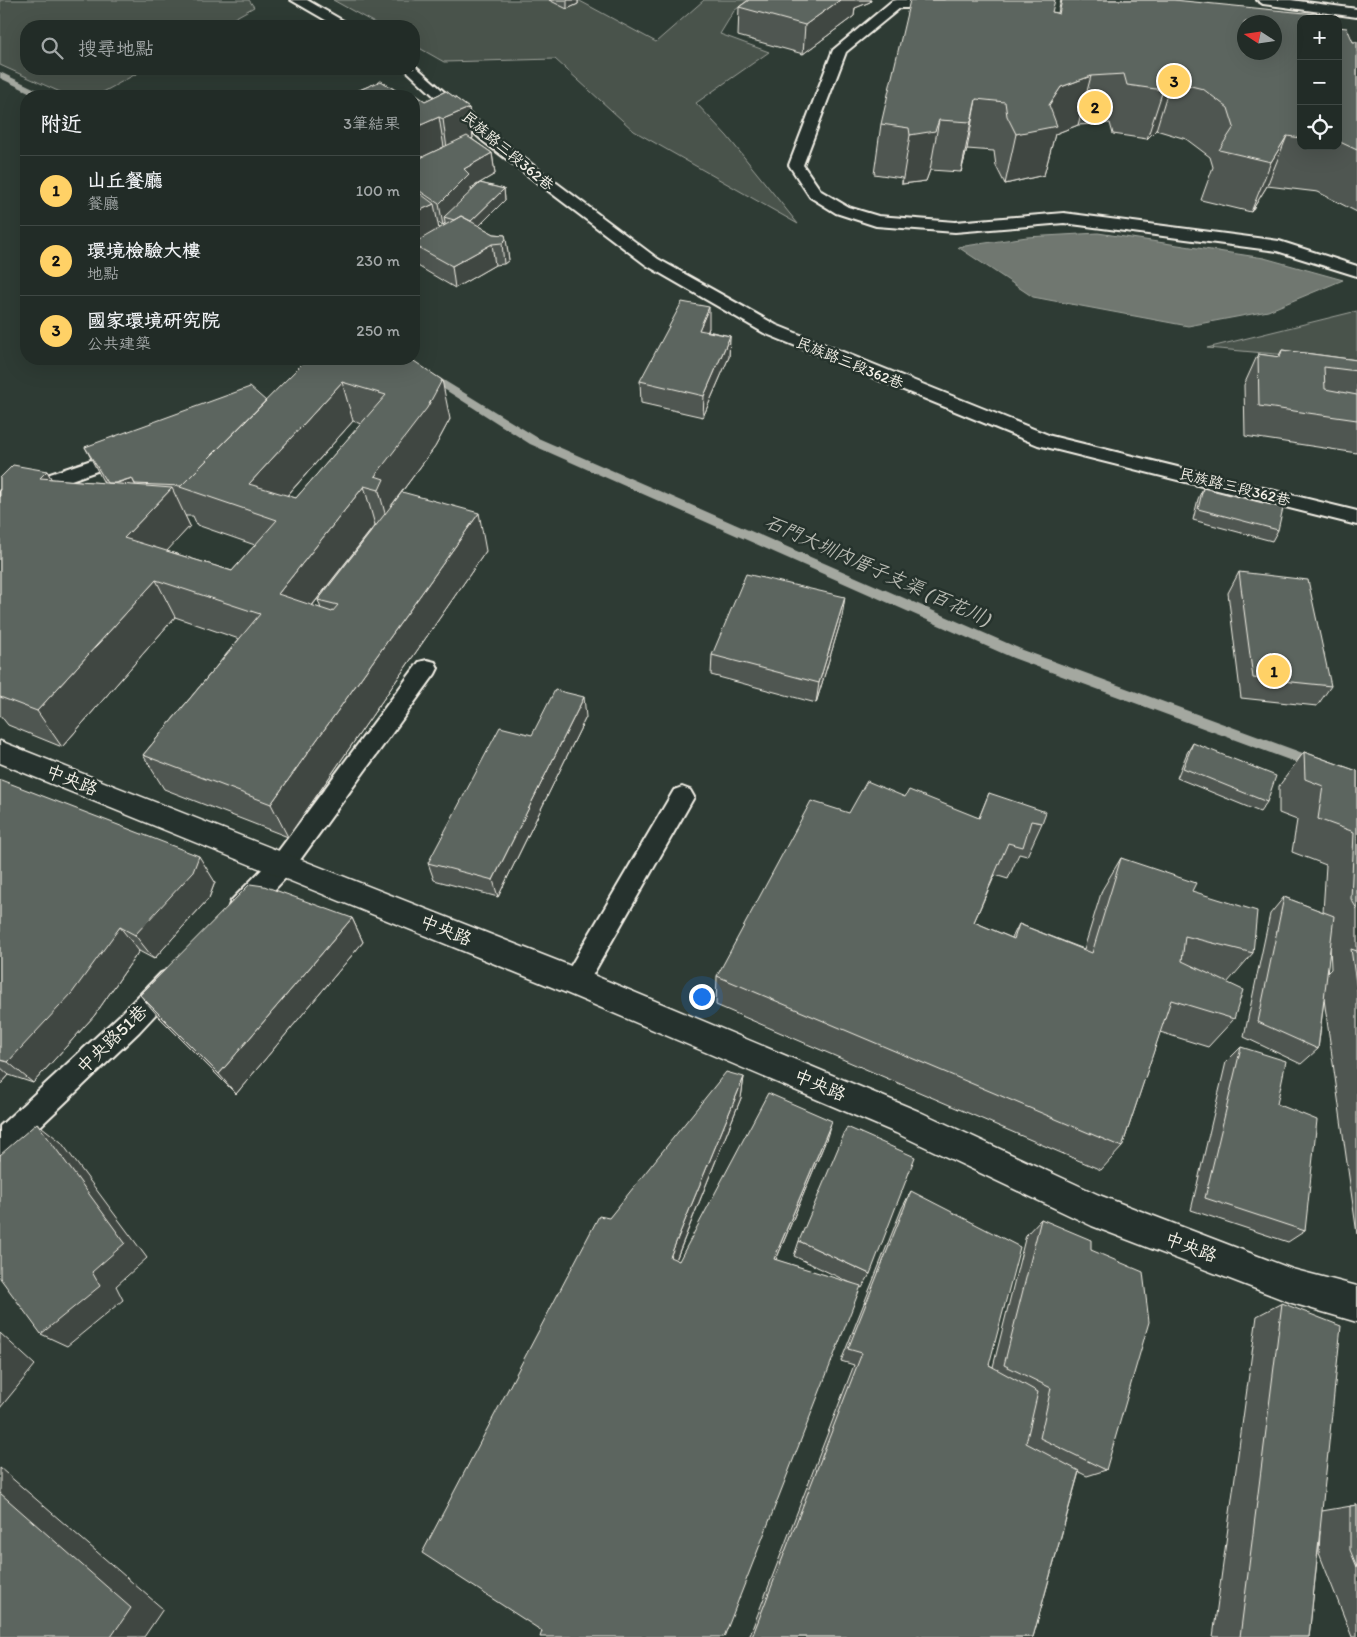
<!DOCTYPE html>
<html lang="zh-TW">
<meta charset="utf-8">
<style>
body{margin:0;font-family:Itim,"LXGW WenKai TC",sans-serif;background:#2a342f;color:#f1f3f6}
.controls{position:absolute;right:15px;top:15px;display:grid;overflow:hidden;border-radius:10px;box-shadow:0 5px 20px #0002}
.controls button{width:45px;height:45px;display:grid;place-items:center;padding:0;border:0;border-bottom:1px solid #3f4844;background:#222c27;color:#f1f3f6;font:25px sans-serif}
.compass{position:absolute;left:1237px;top:15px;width:45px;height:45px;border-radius:50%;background:#222c27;box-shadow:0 5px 20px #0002;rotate:282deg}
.you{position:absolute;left:701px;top:996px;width:18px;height:18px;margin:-12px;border:4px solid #fff;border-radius:50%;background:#1a73e8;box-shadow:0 0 0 8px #1a73e833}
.badge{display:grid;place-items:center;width:32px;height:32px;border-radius:50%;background:#ffd166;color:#111;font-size:16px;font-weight:700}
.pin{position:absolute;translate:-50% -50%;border:2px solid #fff;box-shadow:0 1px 5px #0006}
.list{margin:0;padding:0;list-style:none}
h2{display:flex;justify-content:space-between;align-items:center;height:65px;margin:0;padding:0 20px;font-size:21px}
h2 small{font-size:16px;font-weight:400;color:#a2a7a7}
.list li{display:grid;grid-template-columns:32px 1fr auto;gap:15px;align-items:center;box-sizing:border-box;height:70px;padding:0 20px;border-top:1px solid #3f4844}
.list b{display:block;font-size:19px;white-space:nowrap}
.list p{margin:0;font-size:16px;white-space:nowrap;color:#a2a7a7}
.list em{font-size:16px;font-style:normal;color:#a2a7a7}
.icon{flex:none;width:28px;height:28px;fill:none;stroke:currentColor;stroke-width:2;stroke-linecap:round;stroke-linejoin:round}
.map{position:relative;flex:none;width:1357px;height:1637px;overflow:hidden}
.search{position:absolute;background:#222c27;box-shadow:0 5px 20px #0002;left:20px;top:20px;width:400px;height:55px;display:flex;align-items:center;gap:12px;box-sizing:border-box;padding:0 18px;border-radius:20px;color:#a2a7a7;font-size:19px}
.panel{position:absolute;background:#222c27;box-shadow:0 5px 20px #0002;left:20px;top:90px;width:400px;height:275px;border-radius:20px}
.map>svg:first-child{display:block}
.green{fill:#48524c;stroke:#9ea29a}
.water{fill:#6f7770;stroke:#a4a8a0}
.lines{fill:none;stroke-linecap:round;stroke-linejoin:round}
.stream{fill:#a4a8a0;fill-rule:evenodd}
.lane-casing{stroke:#f4f1e8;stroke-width:4}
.secondary-casing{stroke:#f4f1e8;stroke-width:3}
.lane{fill:#26332d;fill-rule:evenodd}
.secondary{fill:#26332d;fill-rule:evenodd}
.wall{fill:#4f5751;stroke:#f4f1e8;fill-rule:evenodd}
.shaded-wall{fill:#404742;stroke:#f4f1e8}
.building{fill:#5c655e;stroke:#f4f1e8;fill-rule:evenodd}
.labels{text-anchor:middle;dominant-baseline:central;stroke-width:5;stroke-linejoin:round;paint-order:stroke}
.far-street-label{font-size:15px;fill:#f4f1e8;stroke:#26332d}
.street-label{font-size:18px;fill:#f4f1e8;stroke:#26332d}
.water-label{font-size:19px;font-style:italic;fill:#b8bab2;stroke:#26332d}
</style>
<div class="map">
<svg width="1357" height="1637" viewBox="0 0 1357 1637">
<rect width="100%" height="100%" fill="#2e3b34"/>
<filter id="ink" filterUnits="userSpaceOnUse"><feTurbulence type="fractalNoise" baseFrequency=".02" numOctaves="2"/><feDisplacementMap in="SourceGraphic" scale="10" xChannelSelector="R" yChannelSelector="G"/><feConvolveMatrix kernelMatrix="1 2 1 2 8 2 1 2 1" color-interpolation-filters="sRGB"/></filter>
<g filter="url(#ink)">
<path class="green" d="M0,0H249L254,7L220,26H26V69H145L96,96H69L0,65Z
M333,0H578L656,42L704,0H748L734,11L720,34L769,52L696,103L727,136L798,224L634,131L555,59L444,62L414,45V26H380Z
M1357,311V361L1207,348Z"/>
<path class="water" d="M1098,233L1264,258L1343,280L1268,311L1188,326L1033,297L958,247L1027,237Z"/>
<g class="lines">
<path class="stream" d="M0,72L46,94L47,96H37L0,78Z
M397,359H409L538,438L1023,650L1357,773V785L1013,658L530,444Z"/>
<defs>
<path id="lane" d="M291,0H307L352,26H336Z
M897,0H942L948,4L942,8H900L846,52L803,165L821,191L848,207L878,216L955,222L1064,213L1279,241L1357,266V276L1277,251L1064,223L955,232L876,226L836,213L810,197L789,165L833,50L892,1Z
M1257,0H1291L1357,9V17L1263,4Z
M414,65L494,136L658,259L776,325L1051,436L1357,511V525L1038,445L764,333L646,265L484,142L405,69H414Z
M124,449L131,451L133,455L131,459L0,505V491Z
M427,660L435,662L438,668L435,674L292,871L249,917L240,920L231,917L228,909L231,901L274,857L419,662Z
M682,787L690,790L694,797L584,990L575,994L566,990L562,982L566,974L674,790Z
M170,969L179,973L183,981L179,989L139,1032L10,1155L0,1159V1126L121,1014L161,973Z"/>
<path id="secondary" d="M0,741L586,972L918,1111L1099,1195L1292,1269L1357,1286V1322L1292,1303L1092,1226L896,1133L564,992L0,763Z"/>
</defs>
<use href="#lane" class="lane-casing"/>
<use href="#secondary" class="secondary-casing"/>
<use href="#lane" class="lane"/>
<use href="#secondary" class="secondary"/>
</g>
<path class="wall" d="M549,0H578V4L567,9Z
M749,0H871L870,2L855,8L854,16L803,54L738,36L739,7Z
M1061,0H1174L1301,19V146H1338V27L1353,42H1357V212L1318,192L1267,186L1251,212L1201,200L1213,167L1210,157L1186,139L1156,130L1147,139L1113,134L1110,123L1078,125L1055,134L1044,175L1005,184L996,166L994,151L967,149L961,172L930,170L926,181L902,184V178L874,174L881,124L1052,12L1058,13Z
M381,81L405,96L413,93L425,101L446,91L469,108L473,138L472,139L492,153L495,174L471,188V191L480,183L504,189L505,200L479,226L494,234L505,235L509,260L504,264L495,265L455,288L416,265L414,253V161L444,147L414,161V96H345ZM437,222L443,225L445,223V225L439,229Z
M709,328L708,331L730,336L729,357L703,417L641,403L640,381Z
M1282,350L1357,360V453L1245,436L1244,385L1258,354L1278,357Z
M307,359L450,419L435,447L395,501L486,551L288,837L164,789L143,755L239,639L175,617L62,747L8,725L0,715V478L47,471L51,479L104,483L85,447L266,401ZM353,421L361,424L296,498L287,496ZM185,516H193L197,525L255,545L232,571L166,551L190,526ZM375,525H376L318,600L321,609L312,606Z
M1203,488L1278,530L1272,541L1193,520L1198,499Z
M1239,572L1331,686L1317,706L1241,698L1228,593Z
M842,617L816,703L711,675L712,655Z
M586,717L498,897L434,880L428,863L532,735Z
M1193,743L1267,802L1260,812L1177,778L1187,753Z
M1304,752L1357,771V1234L1324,999L1318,1049L1301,1064L1244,1037L1270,914L1284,897L1323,912L1326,865L1292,852L1297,820L1279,813V786ZM1330,946L1331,969L1327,973Z
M0,781L215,882L209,898L154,959L139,951L94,1016L33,1083L9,1075L0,1085Z
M989,793L1042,823L1027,856L1019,854L1008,879L995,875L974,922L1012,938L1019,924L1084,949L1102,890L1121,858L1192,891L1253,953L1227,983L1234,1019L1208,1047L1160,1032L1122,1147L1101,1170L716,1005L717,976L849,813L905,797L979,818Z
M352,918L363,942L236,1094L159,1017L140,995Z
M1241,1047L1277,1104L1305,1231L1288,1242L1191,1210L1226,1062Z
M744,1077L741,1098L676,1260L679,1261L826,1140L776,1260L855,1285L794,1256L799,1241L870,1274L862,1288L860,1287L542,1631L609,1218Z
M911,1191L989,1365L993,1367L1026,1235L1041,1219L1091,1250L1106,1470L1087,1476L1079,1472L1033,1637H749L854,1365L841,1361L902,1208Z
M1282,1303L1322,1511L1357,1505V1637H1352L1319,1553L1320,1531L1309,1637H1213L1257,1316Z"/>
<path class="shaded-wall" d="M567,0H578V4L567,9Z
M840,0H871L870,2L855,8L854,16L803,54L805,25Z
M1091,76L1078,125L1055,134L1044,175L1005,184L1016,134L1049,105L1061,87Z
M1171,81L1156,130L1147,139L1163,90Z
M976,99L967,149L961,172L971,122Z
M469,108L473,138L447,149L443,119Z
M439,117L444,147L414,161V128Z
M939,120L930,170L926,181L902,184L910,135Z
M1287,136L1267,186L1251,212L1271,162Z
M492,153L495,174L471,188L472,195L444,217L445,223L443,225L439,204L464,169Z
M504,189L505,200L470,235L468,224Z
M434,204L440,234L414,245V213Z
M506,239L509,260L504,264L502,243Z
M492,244L495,265L455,288L452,266Z
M709,307V328L699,351V330Z
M730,336L729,357L703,417L704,396Z
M442,380L450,419L435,447L391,506L389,528L375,476Z
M342,382L353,421L268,517L249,484Z
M47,471L68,509L40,478Z
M132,478L146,508L109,486Z
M364,486L375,525L292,631L278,594Z
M172,488L190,526L144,576L124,538Z
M479,513L486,551L288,837L271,804Z
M156,580L175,617L62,747L37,711Z
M845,597L842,617L816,703L819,683Z
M584,697L586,717L498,897L493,880Z
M199,856L215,882L209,898L154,959L135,935Z
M352,918L363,942L236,1094L219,1074Z
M120,927L139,951L94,1016L33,1083L8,1062Z
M0,1067L9,1075L0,1085Z
M744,1077L741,1098L671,1272L670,1257Z
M832,1121L826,1140L770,1274L774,1259Z
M37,1123L61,1142L147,1258L116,1286L123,1300L67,1346L41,1334L92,1272Z
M0,1333L35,1365L0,1408Z
M0,1468L163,1609L144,1637H111L0,1493Z"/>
<path class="building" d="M749,0H840L805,25L739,7Z
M910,0H1055L1052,12L1059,14L1062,0H1174L1325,15L1326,19H1301V138L1287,136L1271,162L1219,150L1234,127L1228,108L1203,89L1171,81L1163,90L1127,85L1124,74L1091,76L1061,87L1049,105L1057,126L1016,134L1007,116L1005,102L976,99L971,122L939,120L935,131L910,135L909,128L881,124ZM1244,22H1274V52H1244Z
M1338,27L1347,28L1353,42H1357V150L1340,142H1338Z
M381,81L405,96L413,93L425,101L446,91L469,108L443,119L439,117L414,128V96H345Z
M467,136L492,153L464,169L469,174L439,204L414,187V161Z
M480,183L504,189L471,221L461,216L454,220L444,217Z
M414,189L434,204L414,213Z
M461,216L494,234L505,235L506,239L502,243L492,244L452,266L414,245V243Z
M682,302L709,307L699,330L730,336L704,396L640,381Z
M1282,350L1357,360V371L1324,367L1325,389L1357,395V420L1259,406L1258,354L1280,357Z
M307,359H411L442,380L427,408L375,476L384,479L379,490L364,486L278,594L332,612L338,605L318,600L402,492L479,513L271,804L143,755L260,614L156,580L37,711L0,697V478L13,465L47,471L40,478L172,488L124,538L232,571L277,520L180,487ZM342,382L386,395L296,498L249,484Z
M250,387L266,401L181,486L135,484L132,478L115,483H107L85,447Z
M1203,488L1283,508L1278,530L1198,509Z
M1239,572L1308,580L1331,686L1253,678Z
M746,574L845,597L819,683L712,655Z
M555,690L584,697L493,880L428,863L500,727L532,735Z
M1193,743L1276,776L1267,802L1183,768Z
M1304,752L1357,771V909L1351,899L1354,832L1318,819L1323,786L1305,779Z
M1,780L199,856L193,872L135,935L120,927L72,993L8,1062L0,1060V781Z
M867,781L905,797L909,790L979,818L989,793L1046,812L1042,823L1031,821L1023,847L1008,843L974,922L1014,939L1019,924L1092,953L1121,858L1196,883L1192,891L1257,911L1253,953L1185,936L1182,961L1243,990L1234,1019L1171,1000L1122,1147L717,976L811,801L849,813Z
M250,884L264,886L352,918L219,1074L140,995Z
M1284,897L1334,916L1318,1049L1258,1022Z
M1351,949L1357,951V990Z
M1241,1047L1286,1061L1277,1104L1317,1120L1305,1231L1205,1198Z
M726,1072L744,1077L670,1257L679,1261L768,1093L832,1121L774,1259L861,1286L724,1637H540L542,1631L422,1553L599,1216L609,1218Z
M37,1123L125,1243L92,1272L100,1286L41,1334L0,1278V1155Z
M847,1127L915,1157L870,1274L799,1241Z
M911,1191L1020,1247L989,1365L1038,1392L1026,1443L1079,1471L1033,1637H752L862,1353L848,1349Z
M1041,1219L1091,1240V1250L1143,1272L1149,1322L1106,1470L1040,1438L1051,1388L1004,1365Z
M1282,1303L1341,1326L1309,1637H1240Z
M0,1493L131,1608L111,1637H0Z
M1357,1505V1567L1350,1550V1506Z"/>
</g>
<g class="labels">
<g class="far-street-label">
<text transform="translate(508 151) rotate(40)">民族路三段362巷</text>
<text transform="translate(850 363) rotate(22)">民族路三段362巷</text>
<text transform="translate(1235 487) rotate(14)">民族路三段362巷</text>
</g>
<g class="street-label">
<text transform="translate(72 780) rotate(22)">中央路</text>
<text transform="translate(446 930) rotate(22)">中央路</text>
<text transform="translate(112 1039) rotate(-44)">中央路51巷</text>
<text transform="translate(820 1085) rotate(23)">中央路</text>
<text transform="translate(1191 1247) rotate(21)">中央路</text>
</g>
<g class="water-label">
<text transform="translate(878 570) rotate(24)">石門大圳內厝子支渠 (百花川)</text>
</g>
</g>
</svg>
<div class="controls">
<button>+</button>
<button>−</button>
<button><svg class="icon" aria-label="locate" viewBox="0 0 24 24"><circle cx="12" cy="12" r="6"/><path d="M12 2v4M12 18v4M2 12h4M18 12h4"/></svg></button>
</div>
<svg class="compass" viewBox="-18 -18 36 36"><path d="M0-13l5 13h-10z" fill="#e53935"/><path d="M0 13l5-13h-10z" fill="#a2a7a7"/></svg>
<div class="you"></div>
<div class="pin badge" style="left:1274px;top:671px">1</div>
<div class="pin badge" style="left:1095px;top:107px">2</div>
<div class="pin badge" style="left:1174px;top:81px">3</div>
<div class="search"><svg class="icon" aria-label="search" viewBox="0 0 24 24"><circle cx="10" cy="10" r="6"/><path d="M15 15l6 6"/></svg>搜尋地點</div>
<section class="panel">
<h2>附近<small>3筆結果</small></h2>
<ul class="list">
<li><span class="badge">1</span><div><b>山丘餐廳</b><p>餐廳</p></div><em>100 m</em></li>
<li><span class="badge">2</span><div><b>環境檢驗大樓</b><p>地點</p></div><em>230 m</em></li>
<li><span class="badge">3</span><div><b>國家環境研究院</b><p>公共建築</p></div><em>250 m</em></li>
</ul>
</section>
</div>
